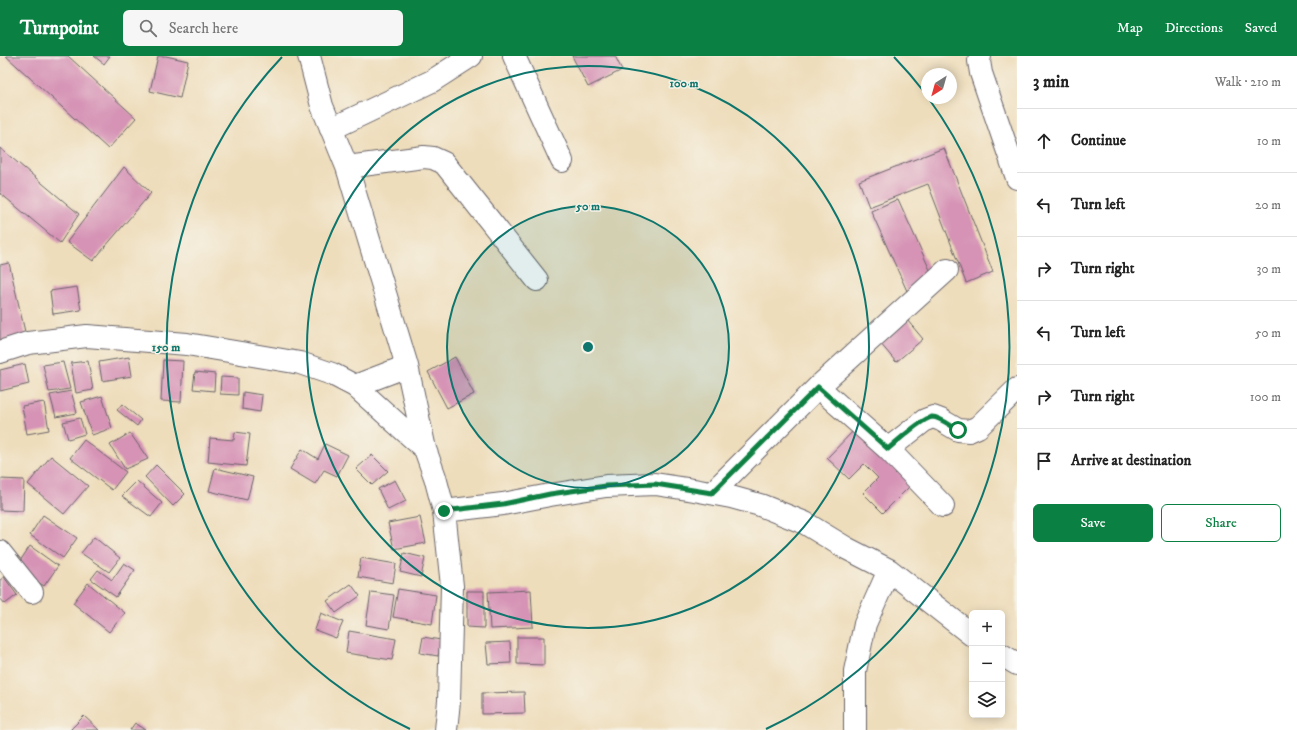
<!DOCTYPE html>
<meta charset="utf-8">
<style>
body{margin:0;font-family:"IM FELL DW Pica",serif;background:#f6f6f6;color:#222}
.controls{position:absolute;right:12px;bottom:12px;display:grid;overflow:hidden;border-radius:6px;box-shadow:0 2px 10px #0003}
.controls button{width:36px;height:36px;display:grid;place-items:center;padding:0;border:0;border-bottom:1px solid #e0e0e0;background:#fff;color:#222;font:20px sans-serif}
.compass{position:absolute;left:921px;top:12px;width:36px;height:36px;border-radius:50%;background:#fff;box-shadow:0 2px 10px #0003;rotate:217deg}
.stop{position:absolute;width:12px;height:12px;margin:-9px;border:3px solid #0b8043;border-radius:50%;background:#fff}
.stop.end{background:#0b8043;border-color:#fff;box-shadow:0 1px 4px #0008}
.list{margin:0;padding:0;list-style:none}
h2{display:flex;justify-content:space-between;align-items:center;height:52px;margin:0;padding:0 16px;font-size:17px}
h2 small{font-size:13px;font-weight:400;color:#767676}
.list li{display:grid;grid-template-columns:26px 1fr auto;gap:12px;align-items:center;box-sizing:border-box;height:64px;padding:0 16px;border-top:1px solid #e0e0e0}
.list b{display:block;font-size:15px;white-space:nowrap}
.list em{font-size:13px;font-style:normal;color:#767676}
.actions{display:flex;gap:8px;padding:12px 16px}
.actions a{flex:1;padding:9px 0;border:1px solid #0b8043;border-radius:6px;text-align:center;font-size:14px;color:#0b8043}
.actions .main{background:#0b8043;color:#fff}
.icon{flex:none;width:22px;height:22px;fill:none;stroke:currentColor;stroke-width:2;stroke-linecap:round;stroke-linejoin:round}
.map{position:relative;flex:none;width:1017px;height:674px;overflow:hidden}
header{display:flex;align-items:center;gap:24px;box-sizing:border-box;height:56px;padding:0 20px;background:#0b8043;color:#fff}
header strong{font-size:19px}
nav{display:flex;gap:22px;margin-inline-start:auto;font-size:14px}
.search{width:280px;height:36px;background:#f6f6f6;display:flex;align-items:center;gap:10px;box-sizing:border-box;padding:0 14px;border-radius:6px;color:#767676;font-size:15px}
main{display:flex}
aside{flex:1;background:#fff}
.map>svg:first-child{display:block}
.building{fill:#d693b5}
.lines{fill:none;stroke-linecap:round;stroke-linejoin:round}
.minor-casing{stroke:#696368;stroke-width:24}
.minor{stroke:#fff;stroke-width:22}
.route{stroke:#0b8043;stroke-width:5}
.ring{fill:none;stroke:#0f766e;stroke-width:2}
.centre{fill:#0f766e;stroke:#f7f3e8;stroke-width:2}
.ring-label{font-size:12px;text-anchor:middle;font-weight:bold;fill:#0f766e;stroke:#f7f3e8;stroke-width:3;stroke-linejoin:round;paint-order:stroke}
</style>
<header>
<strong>Turnpoint</strong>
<div class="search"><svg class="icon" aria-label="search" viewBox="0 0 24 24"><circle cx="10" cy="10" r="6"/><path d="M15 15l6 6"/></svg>Search here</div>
<nav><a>Map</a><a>Directions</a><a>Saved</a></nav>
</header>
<main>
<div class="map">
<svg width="1017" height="674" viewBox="0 0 1017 674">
<rect width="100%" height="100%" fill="#f7f3e8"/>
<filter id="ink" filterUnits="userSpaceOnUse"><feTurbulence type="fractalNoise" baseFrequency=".025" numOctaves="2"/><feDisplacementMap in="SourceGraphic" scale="8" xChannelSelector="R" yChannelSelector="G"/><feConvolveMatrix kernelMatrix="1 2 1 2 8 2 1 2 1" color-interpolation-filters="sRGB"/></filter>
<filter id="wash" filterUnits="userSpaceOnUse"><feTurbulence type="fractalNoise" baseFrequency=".012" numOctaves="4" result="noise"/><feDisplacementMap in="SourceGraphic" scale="16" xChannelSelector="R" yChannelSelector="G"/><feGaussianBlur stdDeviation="0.9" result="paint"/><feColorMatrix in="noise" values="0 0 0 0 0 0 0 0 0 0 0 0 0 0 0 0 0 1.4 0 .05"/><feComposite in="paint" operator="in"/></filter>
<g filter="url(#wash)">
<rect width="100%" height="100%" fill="#edb"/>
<g id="blocks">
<path class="building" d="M6,0H68L136,62L108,93Z
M94,0H110L104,8Z
M158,0H166L188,5L180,42L150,35Z
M572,0H615L622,14L588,31Z
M0,92L79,158L60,187L0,137Z
M944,92L993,216L966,227L928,128L869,151L859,125Z
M124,111L151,137L93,205L67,186Z
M898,143L934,223L907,235L871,155Z
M9,207L26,280L0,285V209Z
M77,231L81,254L53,258L50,235Z
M902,258L923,283L896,306L875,281Z
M129,301L132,320L102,325L99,306Z
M455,301L474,338L447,352L428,316Z
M163,304L183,305L181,346L161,345Z
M88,305L93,334L76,337L71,307Z
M63,306L70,333L49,336L43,309Z
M25,308L29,328L0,335V314Z
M195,316L215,318L214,335L193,333Z
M221,321L238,322V339L220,338Z
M71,335L77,357L56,361L50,339Z
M243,336L262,339L260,356L242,353Z
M102,340L112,372L92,379L81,346Z
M44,346L49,374L27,378L22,350Z
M122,348L141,364L137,370L117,354Z
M80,362L85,378L68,383L63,366Z
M857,371L913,427L883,457L863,437L878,422L864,408L849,423L827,402Z
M235,376L250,378L246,410L208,406L210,382L234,384Z
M130,377L148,403L125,413L110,389Z
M84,384L126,416L112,434L70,402Z
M325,388L348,399L337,420L324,414L315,428L290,413L302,393L318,403Z
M372,399L388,415L372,429L356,413Z
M51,400L88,430L64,458L28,428Z
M156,409L185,438L173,450L145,421Z
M215,412L253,421L247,444L209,435Z
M0,423L24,424L23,455L0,454Z
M395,424L406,445L388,454L378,433Z
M137,425L162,447L151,461L122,440Z
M43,459L77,482L63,502L30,479Z
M420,461L426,487L394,493L388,467Z
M94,481L120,502L109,516L81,497Z
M30,490L58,510L44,530L16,511Z
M404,497L425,502L421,521L400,516Z
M361,502L396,508L393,527L358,521Z
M124,507L135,514L116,541L91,523L98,514L112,524Z
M4,521L17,539L5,548L0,542V524Z
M88,527L125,557L109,576L73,547Z
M351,528L360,540L336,557L327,545Z
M398,533L436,539L432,568L393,561Z
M531,534L533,571L490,573L488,536Z
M467,535H484V572L467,571Z
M371,536L394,539L389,573L366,569Z
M321,557L343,566L336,582L315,574Z
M349,575L396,583L392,604L346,597Z
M423,581L441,584L438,600L420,597Z
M517,581H544V609L517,608Z
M510,586L511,607L488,608L486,587Z
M524,636L525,657L482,658V637Z
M84,660L99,674H70Z
M135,667L146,674H130Z"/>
</g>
</g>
<g filter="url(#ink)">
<use href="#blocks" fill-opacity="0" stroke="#696368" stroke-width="1"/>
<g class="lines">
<defs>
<path id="minor" d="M309,0L322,50L347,111L407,310L425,393
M514,0L562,105
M980,0L979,5L981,17L1017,122
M331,73L432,25L471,0
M347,111L424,101L433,102L444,107L537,224
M0,296L28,287L87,280L187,288L300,307L332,318L355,330L425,393L435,421L444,455L452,530L449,645L446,674
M355,330L407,310
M818,331L888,393L925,364L933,361L941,364L958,374L969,375L978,371L1017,333
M888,393L943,450
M712,437L818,331L947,214
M444,455L503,448L550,439L606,430L655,428L694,434L731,441L760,449L805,467L846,492L889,514L972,579
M0,496L32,536
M1002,599L1017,608
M855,674V615L865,568L889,514"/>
</defs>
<use href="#minor" class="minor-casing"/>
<use href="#minor" class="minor"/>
</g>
</g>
<g class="lines" filter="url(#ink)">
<path class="route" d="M444,455L503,448L550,438L606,430L655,428L712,437L818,331L888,393C896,386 923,362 932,361C940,361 951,370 958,374"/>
</g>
<circle cx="588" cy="291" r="141" fill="#0f766e" fill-opacity=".12"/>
<g class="ring">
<circle cx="588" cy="291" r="141"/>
<circle cx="588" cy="291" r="281"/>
<path d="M410 673A422 422 0 0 1 282 1M894 1A422 422 0 0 1 925 37M929 43A422 422 0 0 1 766 673"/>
</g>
<circle cx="588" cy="291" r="6" class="centre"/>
<g class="ring-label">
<text x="684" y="31">100 m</text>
<text x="588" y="154">50 m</text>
<text x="166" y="295">150 m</text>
</g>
</svg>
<div class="controls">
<button>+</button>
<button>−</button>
<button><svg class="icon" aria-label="layers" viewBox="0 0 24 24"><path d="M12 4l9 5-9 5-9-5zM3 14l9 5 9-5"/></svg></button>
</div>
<svg class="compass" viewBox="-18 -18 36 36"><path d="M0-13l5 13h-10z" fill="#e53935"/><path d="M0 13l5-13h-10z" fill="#767676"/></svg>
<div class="stop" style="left:958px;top:374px"></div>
<div class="stop end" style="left:444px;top:455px"></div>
</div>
<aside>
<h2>3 min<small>Walk · 210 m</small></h2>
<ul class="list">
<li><svg class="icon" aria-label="ahead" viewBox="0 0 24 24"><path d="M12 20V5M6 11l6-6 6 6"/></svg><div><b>Continue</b></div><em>10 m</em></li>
<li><svg class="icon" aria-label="left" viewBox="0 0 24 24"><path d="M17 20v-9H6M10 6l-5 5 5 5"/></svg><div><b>Turn left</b></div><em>20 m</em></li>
<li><svg class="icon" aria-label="right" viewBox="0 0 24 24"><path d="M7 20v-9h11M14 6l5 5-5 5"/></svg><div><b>Turn right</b></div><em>30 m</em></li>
<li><svg class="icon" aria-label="left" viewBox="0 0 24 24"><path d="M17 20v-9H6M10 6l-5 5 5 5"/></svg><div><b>Turn left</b></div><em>50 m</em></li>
<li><svg class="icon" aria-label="right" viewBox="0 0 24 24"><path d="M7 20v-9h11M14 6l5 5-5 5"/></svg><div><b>Turn right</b></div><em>100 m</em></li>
<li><svg class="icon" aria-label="arrive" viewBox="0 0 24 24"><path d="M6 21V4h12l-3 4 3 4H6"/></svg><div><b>Arrive at destination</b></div></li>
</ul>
<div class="actions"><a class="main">Save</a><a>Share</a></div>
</aside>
</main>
